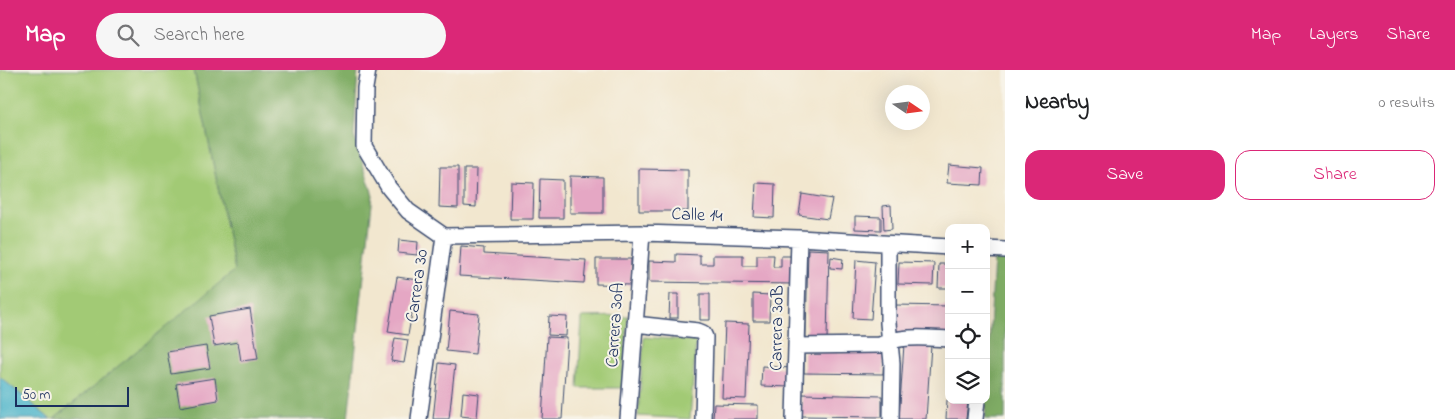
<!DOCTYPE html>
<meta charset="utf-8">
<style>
body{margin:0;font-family:"Indie Flower",sans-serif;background:#f6f6f6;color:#202124}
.controls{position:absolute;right:15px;bottom:15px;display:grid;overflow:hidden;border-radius:10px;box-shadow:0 5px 20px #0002}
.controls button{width:45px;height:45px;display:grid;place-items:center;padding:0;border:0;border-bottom:1px solid #e0e0e0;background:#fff;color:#202124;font:25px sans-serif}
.compass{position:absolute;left:885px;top:15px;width:45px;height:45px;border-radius:50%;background:#fff;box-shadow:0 5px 20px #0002;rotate:103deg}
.scale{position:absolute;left:15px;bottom:12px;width:114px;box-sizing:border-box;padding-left:5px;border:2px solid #1b2f5e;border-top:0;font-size:14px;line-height:18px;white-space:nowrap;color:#1b2f5e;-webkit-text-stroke:4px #f7f3e8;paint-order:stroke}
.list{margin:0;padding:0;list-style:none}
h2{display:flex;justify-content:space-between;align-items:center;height:65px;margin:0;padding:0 20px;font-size:21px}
h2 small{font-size:16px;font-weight:400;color:#757577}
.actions{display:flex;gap:10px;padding:15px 20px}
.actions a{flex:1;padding:11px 0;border:1px solid #db2777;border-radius:15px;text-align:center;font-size:18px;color:#db2777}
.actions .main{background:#db2777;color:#fff}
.icon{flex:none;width:28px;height:28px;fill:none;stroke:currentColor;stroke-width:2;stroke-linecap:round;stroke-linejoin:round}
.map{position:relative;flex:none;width:1005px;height:349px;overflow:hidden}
header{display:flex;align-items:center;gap:30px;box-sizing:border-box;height:70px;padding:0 25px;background:#db2777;color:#fff}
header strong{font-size:24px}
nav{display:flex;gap:28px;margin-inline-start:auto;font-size:18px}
.search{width:350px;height:45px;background:#f6f6f6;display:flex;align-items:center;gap:12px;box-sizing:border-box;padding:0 18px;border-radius:28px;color:#757577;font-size:19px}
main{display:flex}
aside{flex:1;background:#fff}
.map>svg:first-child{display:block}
.green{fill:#a2ca75;stroke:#5e7c6a}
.forest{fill:#81ae66;stroke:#4e6e62}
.water{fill:#4db5cb;stroke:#347294}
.building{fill:#e5a7c4}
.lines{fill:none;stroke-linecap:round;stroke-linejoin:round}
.street-casing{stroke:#3b4b6f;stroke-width:18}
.street{stroke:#fff;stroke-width:15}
.labels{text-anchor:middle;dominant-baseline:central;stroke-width:4;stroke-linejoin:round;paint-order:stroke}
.street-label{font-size:18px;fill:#1b2f5e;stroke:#f7f3e8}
</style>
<header>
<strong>Map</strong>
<div class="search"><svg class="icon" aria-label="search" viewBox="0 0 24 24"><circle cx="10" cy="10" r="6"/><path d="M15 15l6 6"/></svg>Search here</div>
<nav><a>Map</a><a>Layers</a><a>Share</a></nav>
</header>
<main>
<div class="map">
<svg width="1005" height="349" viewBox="0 0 1005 349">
<rect width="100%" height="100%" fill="#f7f3e8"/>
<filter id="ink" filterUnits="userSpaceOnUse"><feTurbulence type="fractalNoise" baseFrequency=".02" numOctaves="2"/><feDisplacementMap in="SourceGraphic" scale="10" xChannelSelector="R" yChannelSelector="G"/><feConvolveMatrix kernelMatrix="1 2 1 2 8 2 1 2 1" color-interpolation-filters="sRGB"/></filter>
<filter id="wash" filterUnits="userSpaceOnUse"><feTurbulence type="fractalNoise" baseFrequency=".0096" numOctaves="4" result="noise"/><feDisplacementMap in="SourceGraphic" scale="20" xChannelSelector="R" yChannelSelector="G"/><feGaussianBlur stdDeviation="1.12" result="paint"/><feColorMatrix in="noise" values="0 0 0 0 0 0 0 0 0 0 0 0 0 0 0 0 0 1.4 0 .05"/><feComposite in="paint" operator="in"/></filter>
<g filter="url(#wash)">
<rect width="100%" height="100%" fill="#f2e7cf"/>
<path class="green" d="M0,0H194L235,201L54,349H50L0,307Z
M628,246L622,318H578L582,247Z
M644,267L696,271L690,349L638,346Z"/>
<path class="forest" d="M194,0H358L354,66L373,125L348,349H54L235,200Z
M994,188H1005V349H985Z"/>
<path class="water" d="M0,307L50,349H0Z"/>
<g id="blocks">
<path class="building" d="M949,95L983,98L982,115L947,113Z
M440,97H458V138L439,137Z
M464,99H477L476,137L464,136Z
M639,99L688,100V141H639Z
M570,106L603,107V143H570Z
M540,109L563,110V148H539Z
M511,112L534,113L533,149H510Z
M756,113L775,114L774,148L754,147Z
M802,124L832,129L828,149L799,145Z
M891,135L892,159L884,160L883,136Z
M855,146L881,147V160L855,159Z
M399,170L418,172L417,185L398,183Z
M461,176L484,178V184L586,190L584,213L459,206Z
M808,179L829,180L827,269L806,268Z
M676,184L700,185V194H713V185H743V196H757V185H774L773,197H781V186H794V214L649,212V191L676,192Z
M831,187L843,189L842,199L830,198Z
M596,189H631V215L596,214Z
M856,190L875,192L871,249L853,248Z
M899,192L934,193L933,215L898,214Z
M939,194H949V218H938Z
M397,207L418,210L408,265L388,262Z
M670,224H678V248H669Z
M700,224H710V250H700Z
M753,224L770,225L769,251H753Z
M895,235L949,236V266L894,265Z
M250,239L258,289L241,291L238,272L214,276L209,246Z
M450,241L479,244L475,284L446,281Z
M549,246L567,247L566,266L548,265Z
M725,253L749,254L746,329L722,328Z
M547,267L567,268L562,349H542Z
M395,268L408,270L404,293L391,291Z
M904,274L931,275L926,349H899Z
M206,276L210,298L171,304L167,282Z
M804,282L884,283L883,304L804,303Z
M439,293L455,295L449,349H433Z
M762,296L791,298L790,317L761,316Z
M215,308L218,330L180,337L176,314Z
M463,322L479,324L477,348L461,346Z
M802,324L882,326V347L801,346Z
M947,330H968L966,349H946Z
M714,334L758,335V349H713Z"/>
</g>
</g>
<g filter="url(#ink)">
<use href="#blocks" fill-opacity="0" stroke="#3b4b6f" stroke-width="1"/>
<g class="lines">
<defs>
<path id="street" d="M368,0L365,18L364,76L389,118L408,141L444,166
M444,166L642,163L799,168L949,177
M888,174V253L892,293L891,349
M986,179L1005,180
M635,254L698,261L703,263L705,267L703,349
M796,276L880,275C901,265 926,268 949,269
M419,349L444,166
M628,349L642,163
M794,349L799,168
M975,349L977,330"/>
</defs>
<use href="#street" class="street-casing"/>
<use href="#street" class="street"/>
</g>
</g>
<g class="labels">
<g class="street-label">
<text transform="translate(697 146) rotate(2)">Calle 14</text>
<text transform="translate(418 216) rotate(-82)">Carrera 30</text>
<text transform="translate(616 255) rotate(-86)">Carrera 30A</text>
<text transform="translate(778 258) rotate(-89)">Carrera 30B</text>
</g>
</g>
</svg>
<div class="controls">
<button>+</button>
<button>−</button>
<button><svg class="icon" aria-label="locate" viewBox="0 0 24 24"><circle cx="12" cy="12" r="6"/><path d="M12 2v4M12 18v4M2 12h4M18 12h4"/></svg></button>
<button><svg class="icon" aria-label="layers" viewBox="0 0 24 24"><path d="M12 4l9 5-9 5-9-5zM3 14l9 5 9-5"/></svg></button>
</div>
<svg class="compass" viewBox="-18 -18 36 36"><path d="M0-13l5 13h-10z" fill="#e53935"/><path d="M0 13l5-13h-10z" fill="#757577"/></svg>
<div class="scale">50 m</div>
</div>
<aside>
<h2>Nearby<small>0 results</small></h2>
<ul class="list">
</ul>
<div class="actions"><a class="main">Save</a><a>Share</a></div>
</aside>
</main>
